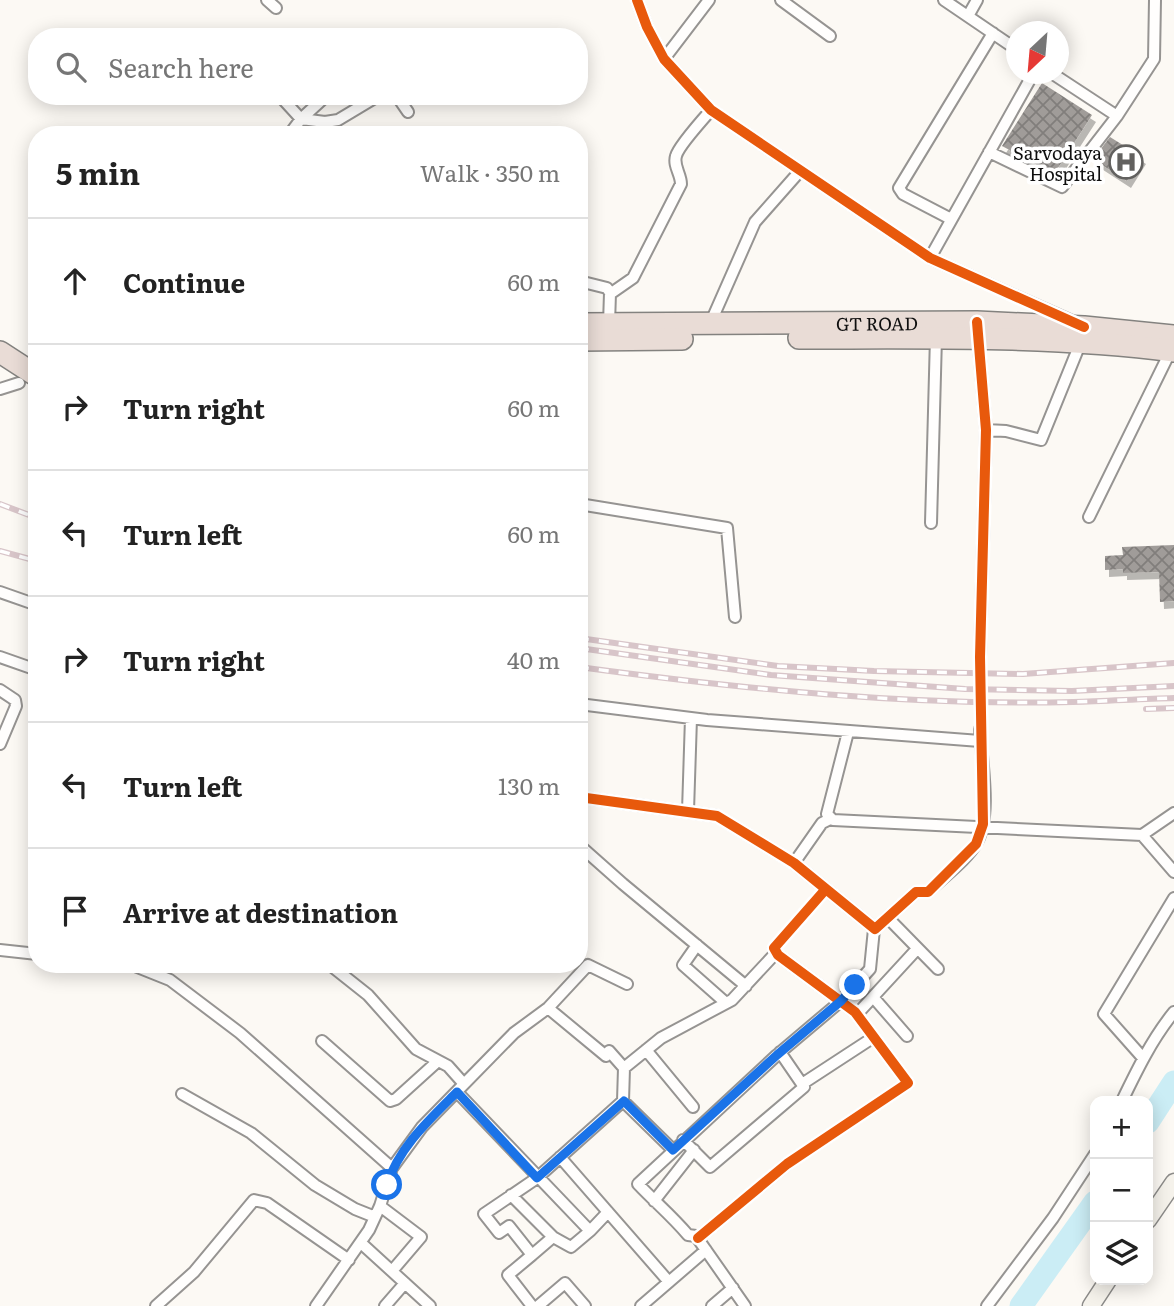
<!DOCTYPE html>
<meta charset="utf-8">
<style>
body{margin:0;font-family:Literata,serif;background:#f6f6f6;color:#222}
.controls{position:absolute;right:21px;bottom:21px;display:grid;overflow:hidden;border-radius:14px;box-shadow:0 4px 18px #0003}
.controls button{width:63px;height:63px;display:grid;place-items:center;padding:0;border:0;border-bottom:2px solid #e0e0e0;background:#fff;color:#222;font:35px sans-serif}
.compass{position:absolute;left:1006px;top:21px;width:63px;height:63px;border-radius:50%;background:#fff;box-shadow:0 4px 18px #0003;rotate:206deg}
.stop{position:absolute;width:21px;height:21px;margin:-16px;border:5px solid #1a73e8;border-radius:50%;background:#fff}
.stop.end{background:#1a73e8;border-color:#fff;box-shadow:0 2px 7px #0008}
.list{margin:0;padding:0;list-style:none}
h2{display:flex;justify-content:space-between;align-items:center;height:91px;margin:0;padding:0 28px;font-size:30px}
h2 small{font-size:23px;font-weight:400;color:#767676}
.list li{display:grid;grid-template-columns:46px 1fr auto;gap:21px;align-items:center;box-sizing:border-box;height:126px;padding:0 28px;border-top:2px solid #e0e0e0}
.list b{display:block;font-size:26px;white-space:nowrap}
.list em{font-size:23px;font-style:normal;color:#767676}
.icon{flex:none;width:38px;height:38px;fill:none;stroke:currentColor;stroke-width:2;stroke-linecap:round;stroke-linejoin:round}
.map{position:relative;flex:none;width:1174px;height:1306px;overflow:hidden}
.search{position:absolute;background:#fff;box-shadow:0 4px 18px #0003;left:28px;top:28px;width:560px;height:77px;display:flex;align-items:center;gap:18px;box-sizing:border-box;padding:0 24px;border-radius:28px;color:#767676;font-size:26px}
.panel{position:absolute;background:#fff;box-shadow:0 4px 18px #0003;left:28px;top:126px;width:560px;height:847px;border-radius:28px}
.map>svg:first-child{display:block}
.lines{fill:none;stroke-linecap:round;stroke-linejoin:round}
.river{stroke:#cbedf5;stroke-width:23}
.building{fill:url(#building-cross-hatch);filter:url(#shadow)}
.street-tunnel{stroke:#d8d6d2;stroke-width:10;stroke-dasharray:10 5;stroke-linecap:butt}
.street-casing{stroke:#969492;stroke-width:14}
.secondary-casing{stroke:#8c8b89;stroke-width:19}
.highway-casing{stroke:#83827f;stroke-width:24}
.street{stroke:#fffefd;stroke-width:10}
.secondary{stroke:#f5f2eb;stroke-width:16}
.highway{stroke:#e9dcd6;stroke-width:21}
.rail-casing{stroke:#d8c5c9;stroke-width:6}
.rail{stroke:#fff;stroke-width:3.5;stroke-dasharray:10;stroke-linecap:butt}
.cycleway-casing{stroke:#fff;stroke-width:15}
.cycleway{stroke:#e8590c;stroke-width:10}
.route{stroke:#1a73e8;stroke-width:9}
.labels{text-anchor:middle;dominant-baseline:central;stroke-width:7;stroke-linejoin:round;paint-order:stroke}
.poi-label{font-size:18px;fill:#0f0f0f;stroke:#fff;text-anchor:end}
.street-label{font-size:18px;fill:#0f0f0f;stroke:#fff}
</style>
<div class="map">
<svg width="1174" height="1306" viewBox="0 0 1174 1306">
<defs>
<pattern id="building-cross-hatch" width="8" height="8" patternUnits="userSpaceOnUse" patternTransform="scale(1.75)"><rect width="8" height="8" fill="#a09c99"/><path d="M0 0l8 8M0 8l8-8" fill="none" stroke="#817e7b"/></pattern>
<filter id="shadow"><feDropShadow dx="4" dy="7" stdDeviation="0" flood-color="#0004"/></filter>
</defs>
<rect width="100%" height="100%" fill="#fcf9f4"/>
<g class="lines">
<path class="river" d="M1148,1122L1174,1082
M1021,1306L1095,1202"/>
</g>
<path class="building" d="M1042,83L1092,115L1054,174L1002,146Z
M1110,137L1142,157L1127,181L1093,159Z
M1174,545V601L1160,602L1159,572L1123,573V569L1105,570V556L1123,555L1122,547Z"/>
<g class="lines">
<path class="street-tunnel" d="M980,729V657"/>
<defs>
<path id="street" d="M267,0L276,8
M637,0L647,27L664,59L711,110L930,258L1072,321
M781,0L830,36
M944,0L1016,49
M968,16L977,0
M664,59L709,0
M1053,74L1117,116
M280,96L301,119L325,122L338,120L378,96
M397,96L408,112
M289,135L301,119L326,96
M989,152L1062,187L1117,116L1154,59L1155,0
M951,219L903,194L899,188L993,33
M930,258L1033,74
M579,281L607,288L610,293L609,324
M610,294L633,278L681,184C681,174 673,166 676,156C678,147 703,119 711,110
M710,324L755,222L800,171
M978,335L986,430L980,657
M0,389L19,383
M986,430L1006,431L1041,440L1080,344
M579,504L727,528L735,617
M1089,517L1171,350
M931,523L936,337
M0,592L37,605
M0,657L37,670
M0,690L15,700L16,706L0,744
M579,704L707,720L980,741
M848,732L827,814L833,820L1142,835L1174,813
M579,797L717,816L794,863L875,929L916,892H928C942,878 968,859 977,842C992,814 981,760 980,729
M688,811L691,718
M1142,835L1174,872
M579,845L623,884L746,986
M794,863L822,823L830,819
M888,918L938,969
M697,945L683,965L726,1003
M0,950L37,954
M107,964L135,966L170,980L240,1033L392,1168
M329,964L368,995L416,1049L448,1066L464,1084
M873,997L907,1036
M548,1008L606,1056L609,1051L624,1068L661,1038L732,1000L773,956L778,955
M855,1012H859L917,949
M322,1041L390,1101L396,1099L438,1061
M646,1050L693,1107
M1143,1058L1104,1014L1174,898
M802,1084L874,1037
M457,1092L590,1231L608,1212
M182,1094L251,1133L315,1185L355,1209L375,1217
M623,1101L673,1150
M1122,1101C1137,1070 1152,1039 1174,1012
M683,1140L710,1167L804,1087L780,1052
M560,1157L669,1282
M511,1195L553,1237L532,1255
M654,1201L694,1150
M380,1206L421,1237L392,1271
M553,1237L571,1247L590,1231
M698,1238L787,1164L908,1083L855,1012L778,955L774,948L825,890
M361,1243L430,1306
M156,1306L194,1272L254,1200L267,1203L349,1260
M316,1306L369,1230L380,1206L392,1168L422,1127L514,1033L548,1008L588,965L627,984
M385,1306L405,1283
M532,1306L508,1275L532,1255L509,1226L499,1233L484,1214L537,1178L623,1101L624,1068
M538,1306L565,1283L585,1306
M641,1306L706,1250
M712,1306L733,1288
M745,1306L696,1236L688,1235C672,1216 655,1202 638,1184L777,1055L841,1001L870,969L874,929
M987,1306L1053,1218L1095,1154"/>
<path id="secondary" d="M1148,1220L1174,1182
M1091,1306L1108,1280"/>
<g id="highway">
<path id="s1" d="M579,324L977,322L1084,327L1174,336"/>
<path d="M799,338C924,338 1050,335 1174,351"/>
<path d="M579,340L682,339"/>
<path d="M0,352L37,376"/>
</g>
</defs>
<use href="#street" class="street-casing"/>
<use href="#secondary" class="secondary-casing"/>
<use href="#highway" class="highway-casing"/>
<use href="#street" class="street"/>
<use href="#secondary" class="secondary"/>
<use href="#highway" class="highway"/>
<defs>
<path id="rail" d="M0,504L37,518
M0,551L37,561
M579,638L778,666L874,671L1023,674L1174,663
M579,648L771,675L965,689L1072,691L1174,686
M579,667C742,689 909,706 1073,702C1107,701 1140,699 1174,698
M1146,709L1174,708"/>
</defs>
<use href="#rail" class="rail-casing"/>
<use href="#rail" class="rail"/>
<defs>
<path id="cycleway" d="M637,0L647,27L664,59L711,110L930,258L1084,327
M579,797L717,816L794,863L875,929L916,892H928L976,844L983,824L980,657L986,430L977,322
M698,1238L787,1164L908,1083L855,1012L778,955L774,948L825,890"/>
</defs>
<use href="#cycleway" class="cycleway-casing"/>
<use href="#cycleway" class="cycleway"/>
</g>
<g class="lines">
<path class="route" d="M387,1185C398,1148 430,1119 457,1092L537,1178L624,1101L673,1150L777,1055L841,1001L855,985"/>
</g>
<defs>
<symbol id="hospital-ring" viewBox="-11 -11 22 22"><circle r="9.5" fill="#fff" stroke="#62615f" stroke-width="1.5"/><path d="M-5-5h3v3.5h4V-5h3V5h-3V1.5h-4V5h-3Z" fill="#62615f"/></symbol>
</defs>
<g fill-rule="evenodd">
<use href="#hospital-ring" x="1107" y="143" width="38" height="38"/>
</g>
<g class="labels">
<g class="poi-label">
<text x="1102" y="152">Sarvodaya<tspan x="1102" dy="21">Hospital</tspan></text>
</g>
<g class="street-label">
<text stroke="none"><textPath href="#s1" startOffset="298">GT ROAD</textPath></text>
</g>
</g>
</svg>
<div class="controls">
<button>+</button>
<button>−</button>
<button><svg class="icon" aria-label="layers" viewBox="0 0 24 24"><path d="M12 4l9 5-9 5-9-5zM3 14l9 5 9-5"/></svg></button>
</div>
<svg class="compass" viewBox="-18 -18 36 36"><path d="M0-13l5 13h-10z" fill="#e53935"/><path d="M0 13l5-13h-10z" fill="#767676"/></svg>
<div class="stop" style="left:387px;top:1185px"></div>
<div class="stop end" style="left:855px;top:985px"></div>
<div class="search"><svg class="icon" aria-label="search" viewBox="0 0 24 24"><circle cx="10" cy="10" r="6"/><path d="M15 15l6 6"/></svg>Search here</div>
<section class="panel">
<h2>5 min<small>Walk · 350 m</small></h2>
<ul class="list">
<li><svg class="icon" aria-label="ahead" viewBox="0 0 24 24"><path d="M12 20V5M6 11l6-6 6 6"/></svg><div><b>Continue</b></div><em>60 m</em></li>
<li><svg class="icon" aria-label="right" viewBox="0 0 24 24"><path d="M7 20v-9h11M14 6l5 5-5 5"/></svg><div><b>Turn right</b></div><em>60 m</em></li>
<li><svg class="icon" aria-label="left" viewBox="0 0 24 24"><path d="M17 20v-9H6M10 6l-5 5 5 5"/></svg><div><b>Turn left</b></div><em>60 m</em></li>
<li><svg class="icon" aria-label="right" viewBox="0 0 24 24"><path d="M7 20v-9h11M14 6l5 5-5 5"/></svg><div><b>Turn right</b></div><em>40 m</em></li>
<li><svg class="icon" aria-label="left" viewBox="0 0 24 24"><path d="M17 20v-9H6M10 6l-5 5 5 5"/></svg><div><b>Turn left</b></div><em>130 m</em></li>
<li><svg class="icon" aria-label="arrive" viewBox="0 0 24 24"><path d="M6 21V4h12l-3 4 3 4H6"/></svg><div><b>Arrive at destination</b></div></li>
</ul>
</section>
</div>
